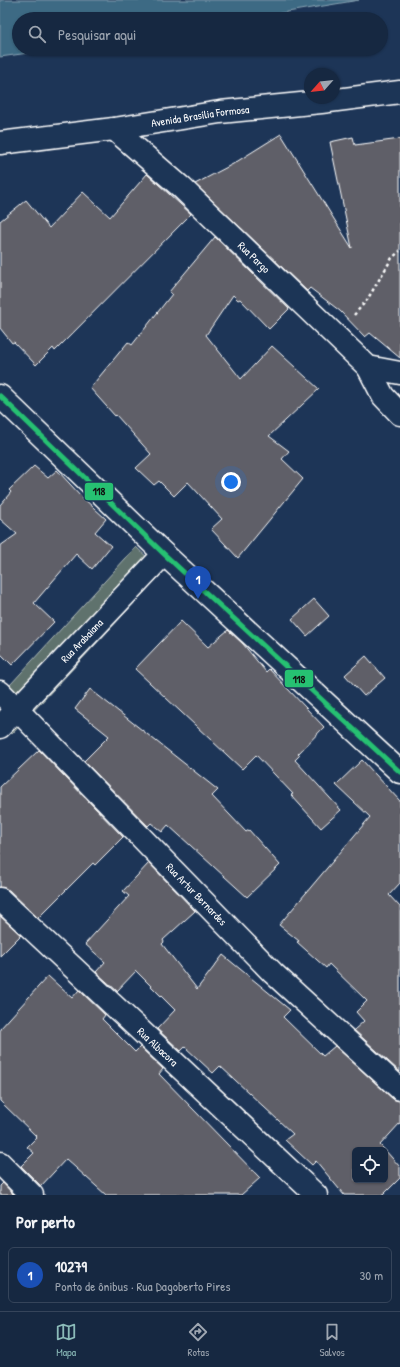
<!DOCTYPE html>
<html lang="pt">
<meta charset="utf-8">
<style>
body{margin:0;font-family:"Patrick Hand",sans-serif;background:#23344c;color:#f1f3f6}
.controls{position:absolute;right:12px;bottom:12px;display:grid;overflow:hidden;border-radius:6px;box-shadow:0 1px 3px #0004}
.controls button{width:36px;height:36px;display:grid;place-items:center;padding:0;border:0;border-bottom:1px solid #35445a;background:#162841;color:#f1f3f6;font:20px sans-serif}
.compass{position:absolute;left:304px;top:68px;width:36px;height:36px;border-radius:50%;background:#162841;box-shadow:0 1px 3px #0004;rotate:243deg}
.you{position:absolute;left:231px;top:482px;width:14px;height:14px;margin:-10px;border:3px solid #fff;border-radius:50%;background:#1a73e8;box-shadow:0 0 0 6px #1a73e833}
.badge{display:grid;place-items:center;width:26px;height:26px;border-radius:50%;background:#8bbbb9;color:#fff;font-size:13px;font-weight:700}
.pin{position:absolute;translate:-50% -33px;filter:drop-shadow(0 1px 2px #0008)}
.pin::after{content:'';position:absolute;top:21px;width:14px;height:12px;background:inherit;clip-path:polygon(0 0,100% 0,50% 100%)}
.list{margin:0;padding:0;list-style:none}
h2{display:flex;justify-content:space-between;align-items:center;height:52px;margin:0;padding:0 16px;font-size:17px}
h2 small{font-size:13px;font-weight:400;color:#9ea6b1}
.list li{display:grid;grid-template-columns:26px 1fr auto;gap:12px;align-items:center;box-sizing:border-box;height:56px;margin:0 8px 8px;padding:0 8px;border:1px solid #35445a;border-radius:6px}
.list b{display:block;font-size:15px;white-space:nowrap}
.list p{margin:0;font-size:13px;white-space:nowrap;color:#9ea6b1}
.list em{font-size:13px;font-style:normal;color:#9ea6b1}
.icon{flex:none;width:22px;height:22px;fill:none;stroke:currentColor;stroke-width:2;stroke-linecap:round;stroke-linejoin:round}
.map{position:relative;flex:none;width:400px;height:1195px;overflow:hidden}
.search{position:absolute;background:#162841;box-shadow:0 1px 3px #0004;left:12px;right:12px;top:12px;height:44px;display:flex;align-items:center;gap:10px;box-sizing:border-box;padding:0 14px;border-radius:22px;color:#9ea6b1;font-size:15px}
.sheet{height:116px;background:#162841}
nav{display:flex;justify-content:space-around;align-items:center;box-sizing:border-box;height:56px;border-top:1px solid #35445a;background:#162841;font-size:11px;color:#9ea6b1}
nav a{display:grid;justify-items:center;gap:2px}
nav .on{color:#8bbbb9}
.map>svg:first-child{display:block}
.green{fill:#5e726d;stroke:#aeb8b6}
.water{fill:#3e6a84;stroke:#8ba6b5}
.building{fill:#5e5f68;stroke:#fff}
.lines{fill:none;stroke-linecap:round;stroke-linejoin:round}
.minor-casing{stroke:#fff;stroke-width:25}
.path{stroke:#fff;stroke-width:2.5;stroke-dasharray:3 3;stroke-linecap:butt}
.minor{stroke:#1d3557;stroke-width:22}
.bus-1-casing{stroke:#1d3557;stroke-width:8}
.bus-1{stroke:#26c172;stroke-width:5}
.labels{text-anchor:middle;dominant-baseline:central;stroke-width:3.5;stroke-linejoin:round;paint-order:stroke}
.street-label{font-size:11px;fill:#fff;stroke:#1d3557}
.line-badge{stroke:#1d3557;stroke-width:1.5}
.pale-badge-label{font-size:11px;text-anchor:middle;font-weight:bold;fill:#111}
</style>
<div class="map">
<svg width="400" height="1195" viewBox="0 0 400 1195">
<rect width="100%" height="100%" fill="#1d3557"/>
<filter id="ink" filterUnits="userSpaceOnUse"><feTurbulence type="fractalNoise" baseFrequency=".025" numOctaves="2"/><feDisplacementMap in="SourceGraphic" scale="8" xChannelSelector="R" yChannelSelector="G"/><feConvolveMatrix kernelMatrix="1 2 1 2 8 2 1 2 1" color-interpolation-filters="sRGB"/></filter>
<g filter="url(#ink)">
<path class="green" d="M136,547L163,572L12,734L0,721V696Z"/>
<path class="water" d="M0,0H359L246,19H19V49H57L0,57Z"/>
<path class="building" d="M281,134L352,248L330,142L353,137L355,145L400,139V358L370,333L365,337L340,311L310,288L307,291L195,184L233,164Z
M147,174L191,214L55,351L53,348L36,365L14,342L12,343L0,328V221L26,200L49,228L83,192L110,217Z
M215,237L289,309L269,329L240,299L238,300L233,295L206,335L241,379L272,346L319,389L269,436L289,451L282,459L303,479L238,558L211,529L222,519L188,482L174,496L159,481L154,485L136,468L151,454L116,415L115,416L90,388L128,342L132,345L172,294L169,292Z
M34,466L48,478L57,470L82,497L106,519L95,532L111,546L92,569L76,554L34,603L54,622L12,665L0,653V546L17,534L0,519V505L11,492L9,490Z
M314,599L329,616L307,636L292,619Z
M181,621L208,647L228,630L243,644L266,672L269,669L324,727L298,754L300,755L295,760L341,810L321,828L291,795L293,794L256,755L242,769L135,669Z
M366,656L385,678L364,696L345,675Z
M90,689L218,790L212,796L246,832L249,830L280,865L247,897L168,825L162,832L151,823L148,826L84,761L109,736L75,709Z
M39,750L123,837L95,865L93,863L38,918L9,890L0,887V787Z
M362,760L400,801V883L389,895L400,907V1072L354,1030L364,1021L356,1012L367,1001L329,964L326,968L297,942L299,941L279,925L370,817L336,785Z
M149,863L195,911L163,940L164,942L162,944L197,989L223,955L290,1010L283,1017L323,1056L335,1046L392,1098L400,1101V1123L380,1145L385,1150H355V1180H385V1150L400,1167V1178L383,1195H344L316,1161L312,1165L285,1140L293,1134L220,1066L213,1073L185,1047L181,1051L157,1029L175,1010L136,971L117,991L96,972L105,962L85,944L129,896L123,891Z
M0,916L21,935L0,956Z
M48,976L72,998L79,990L105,1015L102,1019L135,1052L140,1047L163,1069L159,1074L260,1178L241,1195H106L66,1159L41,1186L21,1166L34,1153L27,1147L37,1137L0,1101V1029Z
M3,1183L14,1195H0V1186Z"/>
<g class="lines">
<defs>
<g id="minor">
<path id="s1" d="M114,129L182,188L368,367L400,373"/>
<path id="s2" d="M0,143L114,129L220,112L321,102L400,92"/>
<path d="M368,367L383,396L400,414"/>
<path d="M0,396L164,554L400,772"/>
<path id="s3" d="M0,692L273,973L400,1089"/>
<path id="s4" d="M0,727L164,554"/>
<path id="s5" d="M0,899L316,1195"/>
<path d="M0,1163L32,1195"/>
</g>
</defs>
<use href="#minor" class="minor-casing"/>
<path class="path" d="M354,315L367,300L392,258L400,251"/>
<use href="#minor" class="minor"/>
<defs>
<path id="bus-1" d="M0,396L164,554L400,772"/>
</defs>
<use href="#bus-1" class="bus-1-casing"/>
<use href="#bus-1" class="bus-1"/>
</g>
</g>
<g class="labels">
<g class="street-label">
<text stroke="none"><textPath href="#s2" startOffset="202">Avenida Brasília Formosa</textPath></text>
<text stroke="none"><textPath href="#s1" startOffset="190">Rua Pargo</textPath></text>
<text stroke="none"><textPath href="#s4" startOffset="119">Rua Arabaiana</textPath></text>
<text stroke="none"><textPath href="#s3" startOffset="282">Rua Artur Bernardes</textPath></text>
<text stroke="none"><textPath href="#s5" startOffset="216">Rua Albacora</textPath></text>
</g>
</g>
<g class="line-badge">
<rect x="84" y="482" width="30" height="19" rx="4" fill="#26c172"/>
<rect x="284" y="669" width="30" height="19" rx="4" fill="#26c172"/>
</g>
<g class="pale-badge-label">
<text x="99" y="495">118</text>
<text x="299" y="683">118</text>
</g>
</svg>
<div class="controls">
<button><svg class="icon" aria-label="locate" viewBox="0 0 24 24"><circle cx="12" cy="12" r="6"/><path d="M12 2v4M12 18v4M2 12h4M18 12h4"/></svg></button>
</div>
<svg class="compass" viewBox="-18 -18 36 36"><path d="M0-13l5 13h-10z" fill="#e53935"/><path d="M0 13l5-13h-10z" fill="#9ea6b1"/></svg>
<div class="you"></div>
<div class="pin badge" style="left:198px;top:599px;background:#1a4fb4">1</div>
<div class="search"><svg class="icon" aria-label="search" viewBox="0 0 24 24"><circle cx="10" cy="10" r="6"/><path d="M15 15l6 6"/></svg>Pesquisar aqui</div>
</div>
<section class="sheet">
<h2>Por perto<small></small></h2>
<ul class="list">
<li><span class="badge" style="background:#1a4fb4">1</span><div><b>10279</b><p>Ponto de ônibus · Rua Dagoberto Pires</p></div><em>30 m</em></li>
</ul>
</section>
<nav>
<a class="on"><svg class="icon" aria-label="map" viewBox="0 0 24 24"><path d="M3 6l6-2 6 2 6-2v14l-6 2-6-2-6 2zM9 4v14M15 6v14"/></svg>Mapa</a>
<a><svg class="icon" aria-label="directions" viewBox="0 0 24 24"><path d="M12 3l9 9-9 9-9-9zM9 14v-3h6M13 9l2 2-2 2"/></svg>Rotas</a>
<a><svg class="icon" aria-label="saved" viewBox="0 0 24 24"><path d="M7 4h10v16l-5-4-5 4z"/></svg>Salvos</a>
</nav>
